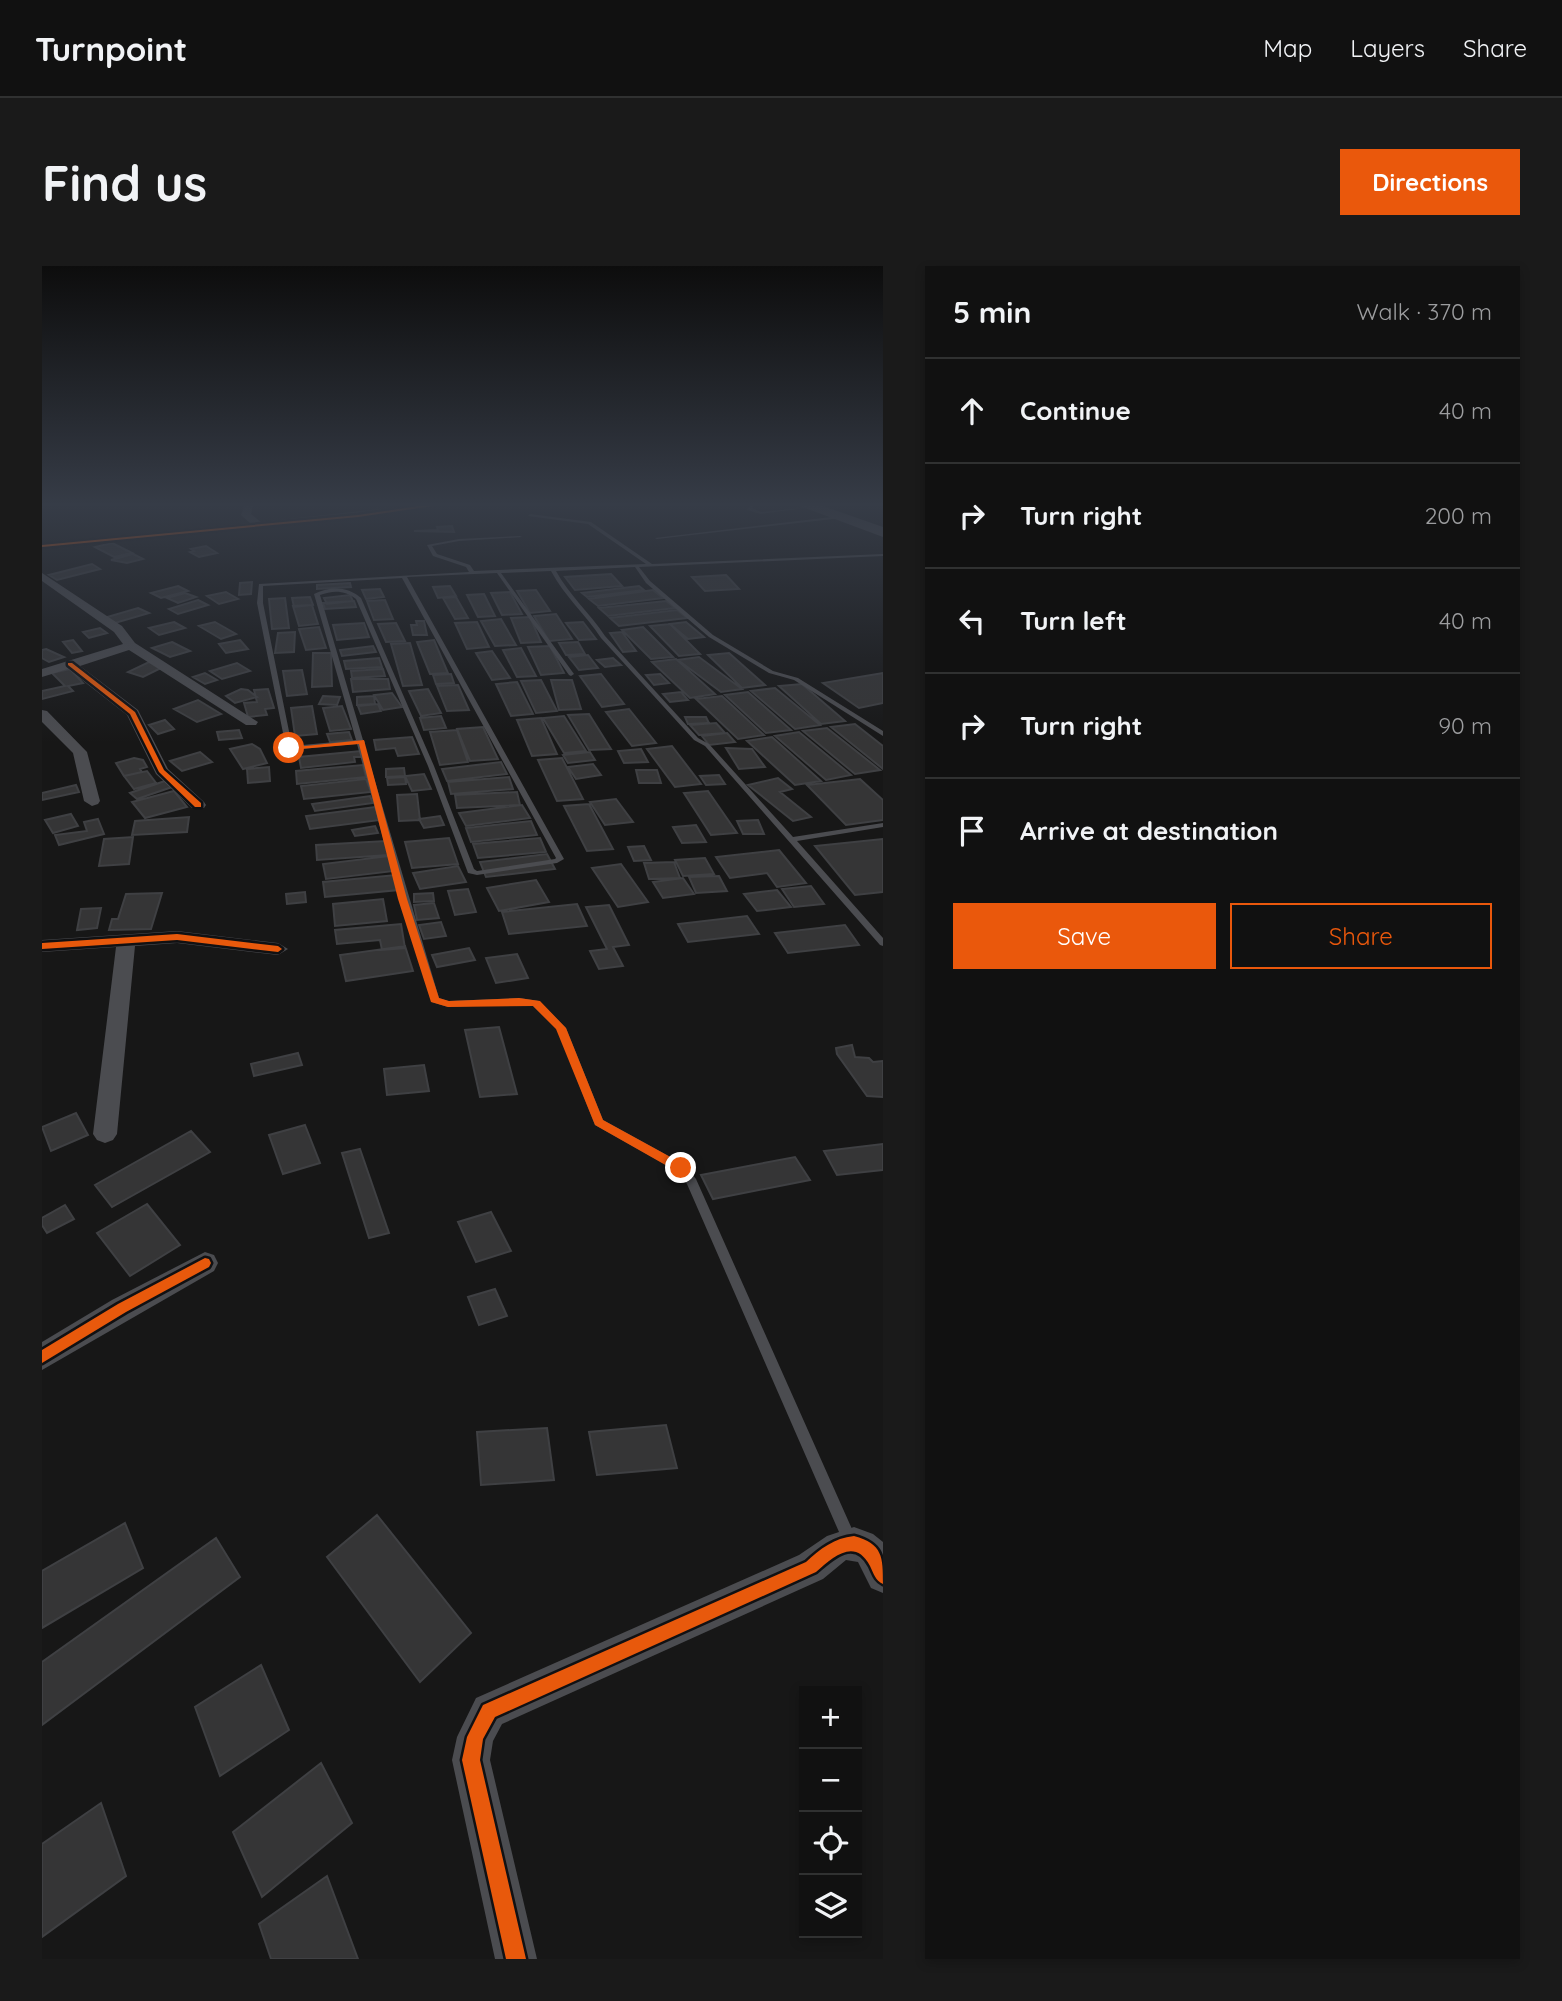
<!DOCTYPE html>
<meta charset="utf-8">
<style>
body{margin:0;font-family:Quicksand,sans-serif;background:#1a1a1a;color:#f1f3f6}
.controls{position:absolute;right:21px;bottom:21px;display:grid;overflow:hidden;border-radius:0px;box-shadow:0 4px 10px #0003}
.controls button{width:63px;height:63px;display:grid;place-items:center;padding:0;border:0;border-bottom:2px solid #303131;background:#111;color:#f1f3f6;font:35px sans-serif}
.stop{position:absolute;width:21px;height:21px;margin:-16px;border:5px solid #ea580c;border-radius:50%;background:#fff}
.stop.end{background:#ea580c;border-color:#fff;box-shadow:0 2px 7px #0008}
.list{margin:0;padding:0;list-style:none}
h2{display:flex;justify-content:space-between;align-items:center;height:91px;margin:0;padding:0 28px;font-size:30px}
h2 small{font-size:23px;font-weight:400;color:#9c9d9f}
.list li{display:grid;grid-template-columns:46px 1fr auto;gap:21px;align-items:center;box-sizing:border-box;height:105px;padding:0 28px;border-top:2px solid #303131}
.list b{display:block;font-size:26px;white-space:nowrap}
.list em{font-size:23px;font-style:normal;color:#9c9d9f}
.actions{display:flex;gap:14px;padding:21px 28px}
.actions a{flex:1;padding:16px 0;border:2px solid #ea580c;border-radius:0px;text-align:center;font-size:24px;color:#ea580c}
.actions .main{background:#ea580c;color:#fff}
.icon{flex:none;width:38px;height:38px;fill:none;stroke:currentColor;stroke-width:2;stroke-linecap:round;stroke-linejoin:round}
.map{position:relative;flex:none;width:841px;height:1693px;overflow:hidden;border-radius:0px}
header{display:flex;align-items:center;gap:42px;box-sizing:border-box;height:98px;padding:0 35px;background:#111;border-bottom:2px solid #303131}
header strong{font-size:33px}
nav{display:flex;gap:38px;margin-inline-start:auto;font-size:24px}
.intro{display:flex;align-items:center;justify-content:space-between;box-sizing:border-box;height:168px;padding:0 42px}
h1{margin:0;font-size:49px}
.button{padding:18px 32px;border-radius:0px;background:#ea580c;color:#fff;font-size:24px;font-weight:700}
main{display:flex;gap:42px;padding:0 42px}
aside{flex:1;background:#111;border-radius:0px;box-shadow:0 4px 10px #0003}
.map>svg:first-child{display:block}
.building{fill:#353536;stroke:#3f4043;stroke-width:2}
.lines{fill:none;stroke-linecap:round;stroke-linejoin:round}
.service{fill:#4b4c50;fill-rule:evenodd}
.minor{fill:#4b4c50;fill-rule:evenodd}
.trunk{fill:#4e4e52;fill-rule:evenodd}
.cycleway-casing{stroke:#111113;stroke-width:5}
.cycleway{fill:#e8590c;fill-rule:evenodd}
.route{fill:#ea580c}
</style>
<header>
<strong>Turnpoint</strong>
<nav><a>Map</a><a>Layers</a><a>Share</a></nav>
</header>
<div class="intro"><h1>Find us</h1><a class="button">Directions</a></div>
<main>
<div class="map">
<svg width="841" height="1693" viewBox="0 0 841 1693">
<rect width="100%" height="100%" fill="#171717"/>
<path class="building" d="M410,260L412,266L372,265L396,264L395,261Z
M70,277L90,287L72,291L53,281Z
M164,280L175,287L157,291L148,286L152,285L149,283Z
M91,288L101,293L85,297L69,294Z
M50,298L58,303L15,314L7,309Z
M569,308L580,320L533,324L523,311Z
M684,309L697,323L663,325L650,311Z
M210,316L209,328L197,329L198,317Z
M308,317L309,321L275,323V319Z
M136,320L146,325L119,332L109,327Z
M408,320L414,330L396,332L391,321Z
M597,320L602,324L545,331L540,327Z
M338,323L342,331L324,333L320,324Z
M494,324L508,345L488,347L475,325Z
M611,324L621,332L556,340L547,333Z
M184,326L196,333L177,338L165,330Z
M468,326L480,348L460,349L449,327Z
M143,327L154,331L136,337L125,332Z
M442,328L453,350L436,351L425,329Z
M308,329L311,335L285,338L282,332Z
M268,331L271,339L252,341L250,332Z
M414,331L426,352L413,353L401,332Z
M243,332L247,362L230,363L227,333Z
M156,334L166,339L136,348L127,343Z
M343,334L351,353L332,354L325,335Z
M312,335L314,341L283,343L281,337Z
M624,335L633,342L566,350L557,342Z
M270,339L276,358L257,360L251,340Z
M96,342L107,347L73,357L62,352Z
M635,344L645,352L577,360L568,352Z
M514,348L530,373L507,375L492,350Z
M488,351L499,376L479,377L469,352Z
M459,353L474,379L453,380L439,355Z
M374,355H382L385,369H371L369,359H375Z
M132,356L143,362L117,369L107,362Z
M173,356L194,368L179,373L157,360Z
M435,356L447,381L425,383L413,357Z
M541,356L554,373L537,374L524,357Z
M644,356L662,371L646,373L628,358Z
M322,357L327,371L295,374L291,359Z
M354,357L363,375L344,376L336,358Z
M628,358L658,388L637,390L608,360Z
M277,361L284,382L264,384L257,363Z
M601,361L631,391L609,393L580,364Z
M58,362L65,367L47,372L41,366Z
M253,366L252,386L233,387L236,367Z
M580,366L594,385L581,386L568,367Z
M31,374L40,385L30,387L21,376Z
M198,374L206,383L184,387L177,378Z
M392,374L406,407L388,408L375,376Z
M130,376L148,385L128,391L110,382Z
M536,376L543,388L524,389L517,377Z
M368,377L380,419L361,420L349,378Z
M331,380L334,386L300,390L298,384Z
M508,380L522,407L499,409L486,381Z
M479,382L494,410L475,411L461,384Z
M4,383L22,391L7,396L0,392V384Z
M450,385L468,412L450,414L434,387Z
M271,387H289L290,420L270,421Z
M687,387L723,419L700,422L666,389Z
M546,389L556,402L537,404L527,391Z
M657,391L700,423L679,426L636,394Z
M337,392L340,401L304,403L302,395Z
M571,392L579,399L563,401L555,394Z
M634,393L673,428L648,432L610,396Z
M107,396L123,400L101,411L86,406Z
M195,397L208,405L180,413L168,405Z
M28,403L41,417L26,420L31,425L0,433V425L23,420L10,407Z
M341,403L343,410L310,412L309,405Z
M260,404L265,428L245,430L241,405Z
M163,407L175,414L163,418L151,411Z
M841,407V437L817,442L781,417Z
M409,408L412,417L394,418L391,409Z
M559,408L582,438L560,441L538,410Z
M618,408L627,417L612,419L604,409Z
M309,413H346L348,423L311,426Z
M499,414L515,445L494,447L479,415Z
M509,414H530L539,443L517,444Z
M475,416L491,448L469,450L454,418Z
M760,418L803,455L779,458L737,420Z
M416,419L427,444L405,445L395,420Z
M733,422L778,459L753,463L709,425Z
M199,423L206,424L215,431L193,437L184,430Z
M226,423L232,442L223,443L225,449L206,451L202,437L215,436L212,424Z
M386,423L399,447L379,450L367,425Z
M639,426L646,434L628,436L621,428Z
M706,426L749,464L724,467L683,429Z
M350,427L360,441L341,444L332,429Z
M281,430L298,431L295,439L277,438Z
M332,430L333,438L315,439V431Z
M680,430L722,469L696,473L654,433Z
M156,434L179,448L155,456L132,443Z
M336,438L339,445L319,448L316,440Z
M270,440L275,468L253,470L249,442Z
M300,440L309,463L288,465L281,442Z
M587,443L614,477L590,480L564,446Z
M547,448L569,483L547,484L526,449Z
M399,450L404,462L382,464L378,452Z
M522,450L544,485L522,487L501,452Z
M643,451H664L667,457L646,458Z
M499,452L515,488L490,490L475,454Z
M123,454L132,463L116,468L107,459Z
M674,457L683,467L657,469L648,459Z
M813,458L841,480V503L789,461Z
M441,461L456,493L428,495L415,463Z
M785,462L838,504L813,508L761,465Z
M197,464L200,472L177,474L175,466Z
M415,464L426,496L398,499L388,466Z
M307,466L310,474L288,476L285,468Z
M757,466L809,509L784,514L733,470Z
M685,467L693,476L667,479L660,470Z
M370,471L377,488L356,490L353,482L334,484L332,474Z
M730,471L779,515L753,519L705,475Z
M210,478L218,483L225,497L201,503L188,483Z
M630,480L659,518L633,521L605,483Z
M684,482L710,483L723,501L697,503Z
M599,483L606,496L582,497L576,485Z
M319,485L321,491H312L313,496L259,502L257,491Z
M158,486L170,496L140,505L128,495Z
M548,486L553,494L526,497L521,489Z
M92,492L101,494L105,501L98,503L100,506L82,510L74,497Z
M520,492L541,533L515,535L496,494Z
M459,496L465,508L405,515L400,503Z
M551,498L559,509L534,513L526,501Z
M321,499L324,511L255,518L254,505Z
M227,501L228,515L206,517L205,503Z
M362,502L363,510L344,511V503Z
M594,504H615L619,517H597Z
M105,505L114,517L92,523L82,510Z
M382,508L389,523L370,525L363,510Z
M677,509L683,518L664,519L658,510Z
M363,511L364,518L346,519L345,512Z
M467,511L471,523L409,528L406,516Z
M736,512L750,523L738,526L769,551L751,555L706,519Z
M324,513L329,526L262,533L259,520Z
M818,513L841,534V554L804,559L765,519Z
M123,515L130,521L95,533L88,527Z
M34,519L37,526L0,534V527Z
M132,525L145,541L103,552L90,536Z
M666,525L695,567L669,569L642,527Z
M475,526L478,539L415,542L413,529Z
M375,528L378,554L357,555L355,529Z
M328,530L331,537L273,545L270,538Z
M574,533L591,556L563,559L548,536Z
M547,538L571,583L545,585L522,540Z
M480,539L488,552L424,560L417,547Z
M333,541L338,554L268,563L264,550Z
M29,548L36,560L11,567L3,554Z
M398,550L402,559L382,562L377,553Z
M147,551L145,566L90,569L93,555Z
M56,553L62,568L17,579L13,569L45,565L42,556Z
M716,554L722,568H701L695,555Z
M489,555L495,569L429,576L424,562Z
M654,559L664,576L640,577L631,561Z
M333,560L336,567L313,570L310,564Z
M91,571L87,598L57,600L62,573Z
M407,572L416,598L370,602L363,576Z
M498,572L504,586L436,592L431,578Z
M841,573V626L813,629L773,580Z
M344,575L346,589L275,594L274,579Z
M602,580L609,594L592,595L586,581Z
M737,584L764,617L735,621L725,607L688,612L674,591Z
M505,588L513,603L444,611L438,596Z
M347,590L352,605L284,613L281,598Z
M663,592L672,608L641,610L633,594Z
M632,596L638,612L607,613L602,597Z
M579,598L606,636L576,641L550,602Z
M416,600L424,616L378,623L371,607Z
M354,609L357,624L283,631L281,616Z
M677,610L685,625L654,627L647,611Z
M641,612L652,628L621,632L611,616Z
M494,614L507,636L457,645L445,622Z
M769,620L782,638L752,641L740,623Z
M426,623L434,646L413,649L406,625Z
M735,624L749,641L715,645L702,628Z
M263,626L264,636L245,638L244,628Z
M120,627L109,663L67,664L70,653H76L84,628Z
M391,627L392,635L372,636V628Z
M341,633L345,655L293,660L291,638Z
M392,637L397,652L375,654L372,639Z
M535,638L545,660L467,668L460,646Z
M567,639L587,679L571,681L581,700L557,703L548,685L565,683L544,641Z
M59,642L55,662L35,664L39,643Z
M705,650L717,668L646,676L636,658Z
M399,656L404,670L382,673L377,659Z
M359,658L363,682L340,684L338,674L295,678L293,664Z
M803,659L817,679L746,687L733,667Z
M363,680L371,705L304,715L298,689Z
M427,682L433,694L395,701L390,689Z
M475,688L486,712L454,717L444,692Z
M457,761L475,828L438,831L423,764Z
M810,779L813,791L827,792L831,796L841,795V831L825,830L795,788L794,782Z
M256,787L260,799L212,810L209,798Z
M382,799L387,825L345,829L342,803Z
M34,847L46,869L9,885L0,861Z
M263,859L278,897L241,908L227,869Z
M149,865L168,886L70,941L53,919Z
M841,878V904L795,909L782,885Z
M318,883L347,967L327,972L300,887Z
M753,891L768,914L671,933L659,909Z
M105,938L138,979L88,1010L55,967Z
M23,939L32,953L5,967L0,959V952Z
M449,946L469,985L434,996L416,956Z
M453,1023L465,1050L437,1059L426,1031Z
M624,1159L635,1202L555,1209L547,1166Z
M505,1162L512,1214L439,1219L435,1166Z
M335,1249L429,1367L378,1416L285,1291Z
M83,1257L101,1302L0,1362V1305Z
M174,1272L198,1311L0,1459V1396Z
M219,1399L247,1464L178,1510L153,1441Z
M279,1497L310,1557L220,1631L191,1566Z
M59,1537L84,1610L0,1671V1578Z
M285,1610L316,1693H229L217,1658Z"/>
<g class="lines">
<path class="service" d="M707,240H711L710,242L719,246L769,241L719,248L705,244Z
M488,248L549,256L610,298L841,288V290L597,301L608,315L671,369L731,405L756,412L841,465V470L752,414L727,407L667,371L604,317L593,301L514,305C527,329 548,347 563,370L656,472L667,478L751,571L841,557V561L755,575L841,672V680L838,679L663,480L652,474L559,372C544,349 522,330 509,305L459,307L532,408L529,410L527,409L455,307L365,311L522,593L515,597L435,609L426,607L386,500L314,333C303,324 291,324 278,329L321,474L323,476L322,478L397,732L406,735L477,732L497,735L524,762L561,854L643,899L654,913L814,1272L816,1277L814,1282L809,1284L804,1282L645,918L635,905L553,859L515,763L491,740L477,738L406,741L390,736L358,633L315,478L247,484L244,482L215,337L217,318L427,306L424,301L391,290L385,279L417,273L478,270L480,271L417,275L390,280L395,288L428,299L432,305L604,298L546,258L486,250ZM360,312L514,592L513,593L435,605L432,603L392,500L319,332C306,320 287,320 272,328L314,474L250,480L221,337V320Z
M798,250L800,252L615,273L613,272Z"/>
<path class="minor" d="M202,240H211L209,248L219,256L366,240H393L316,253L0,283V277L208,257L199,249Z
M0,307L80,360L93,377L216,456L214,459H204L87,384L38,400L96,444L126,503L162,536L164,539L162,542H150L114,508L85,449L26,403L0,411V403L81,378L72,366L0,315Z
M0,444L5,445L45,486L58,535L56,538L50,540L42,535L31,487L0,456Z
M135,665L236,677L246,683L236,689L135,677L93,680L75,868L71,874L63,877L55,874L51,868L74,681L0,686V674Z
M163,986L172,989L176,997L172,1005L0,1104V1076L70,1034Z
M812,1261L831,1268L841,1276V1327L829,1322L816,1296L804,1294L781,1313L460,1458L451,1475L448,1494L495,1693H453L410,1494L415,1471L434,1432L757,1289L785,1270Z"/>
<path class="trunk" d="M758,240H781L841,261V271Z"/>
<defs>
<path id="cycleway" d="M377,240H391L316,251L0,281V279L316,249Z
M26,397H30L93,446L122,504L159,537V541H153L117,506L88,448L26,399Z
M135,668L236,680L240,683L236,686L135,674L0,683V677Z
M163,992L167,993L169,997L167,1001L84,1046L0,1097V1084L76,1038Z
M812,1270C841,1278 841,1291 841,1318C833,1314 832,1308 828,1300C813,1271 791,1291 774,1306L453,1451L441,1473L438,1494L484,1693H464L420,1494L425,1471L441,1439L764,1296C778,1283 792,1272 812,1270Z"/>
</defs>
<use href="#cycleway" class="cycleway-casing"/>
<use href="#cycleway" class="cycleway"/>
</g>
<linearGradient id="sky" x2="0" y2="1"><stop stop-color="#0d0d0d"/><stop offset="0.5" stop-color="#363c47"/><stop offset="1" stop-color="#363c47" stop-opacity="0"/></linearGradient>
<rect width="841" height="477" fill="url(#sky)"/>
<path class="route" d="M322,474L365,633L397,732L407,735L477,732L498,735L524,762L561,854L643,899V905H634L553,859L514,763L491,740L406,741L389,736L356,633L317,478L247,484L244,482Z"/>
</svg>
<div class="controls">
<button>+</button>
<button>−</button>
<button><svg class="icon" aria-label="locate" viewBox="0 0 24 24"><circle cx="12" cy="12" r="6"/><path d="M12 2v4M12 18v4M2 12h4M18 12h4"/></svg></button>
<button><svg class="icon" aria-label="layers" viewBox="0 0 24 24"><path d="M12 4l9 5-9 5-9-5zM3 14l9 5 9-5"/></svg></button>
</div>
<div class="stop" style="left:247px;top:482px"></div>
<div class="stop end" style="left:639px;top:902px"></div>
</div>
<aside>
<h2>5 min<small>Walk · 370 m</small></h2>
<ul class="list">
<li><svg class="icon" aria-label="ahead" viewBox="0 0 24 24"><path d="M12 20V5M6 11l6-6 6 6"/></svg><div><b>Continue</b></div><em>40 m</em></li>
<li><svg class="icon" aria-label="right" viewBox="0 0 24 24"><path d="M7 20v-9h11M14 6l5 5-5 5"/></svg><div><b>Turn right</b></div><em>200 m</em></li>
<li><svg class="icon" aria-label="left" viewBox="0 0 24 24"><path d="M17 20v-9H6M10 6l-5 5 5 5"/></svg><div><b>Turn left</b></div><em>40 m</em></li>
<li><svg class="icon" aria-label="right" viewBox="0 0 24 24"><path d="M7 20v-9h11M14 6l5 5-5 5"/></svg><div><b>Turn right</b></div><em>90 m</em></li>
<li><svg class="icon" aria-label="arrive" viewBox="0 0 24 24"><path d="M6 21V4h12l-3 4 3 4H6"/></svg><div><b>Arrive at destination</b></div></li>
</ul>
<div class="actions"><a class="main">Save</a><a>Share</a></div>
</aside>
</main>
